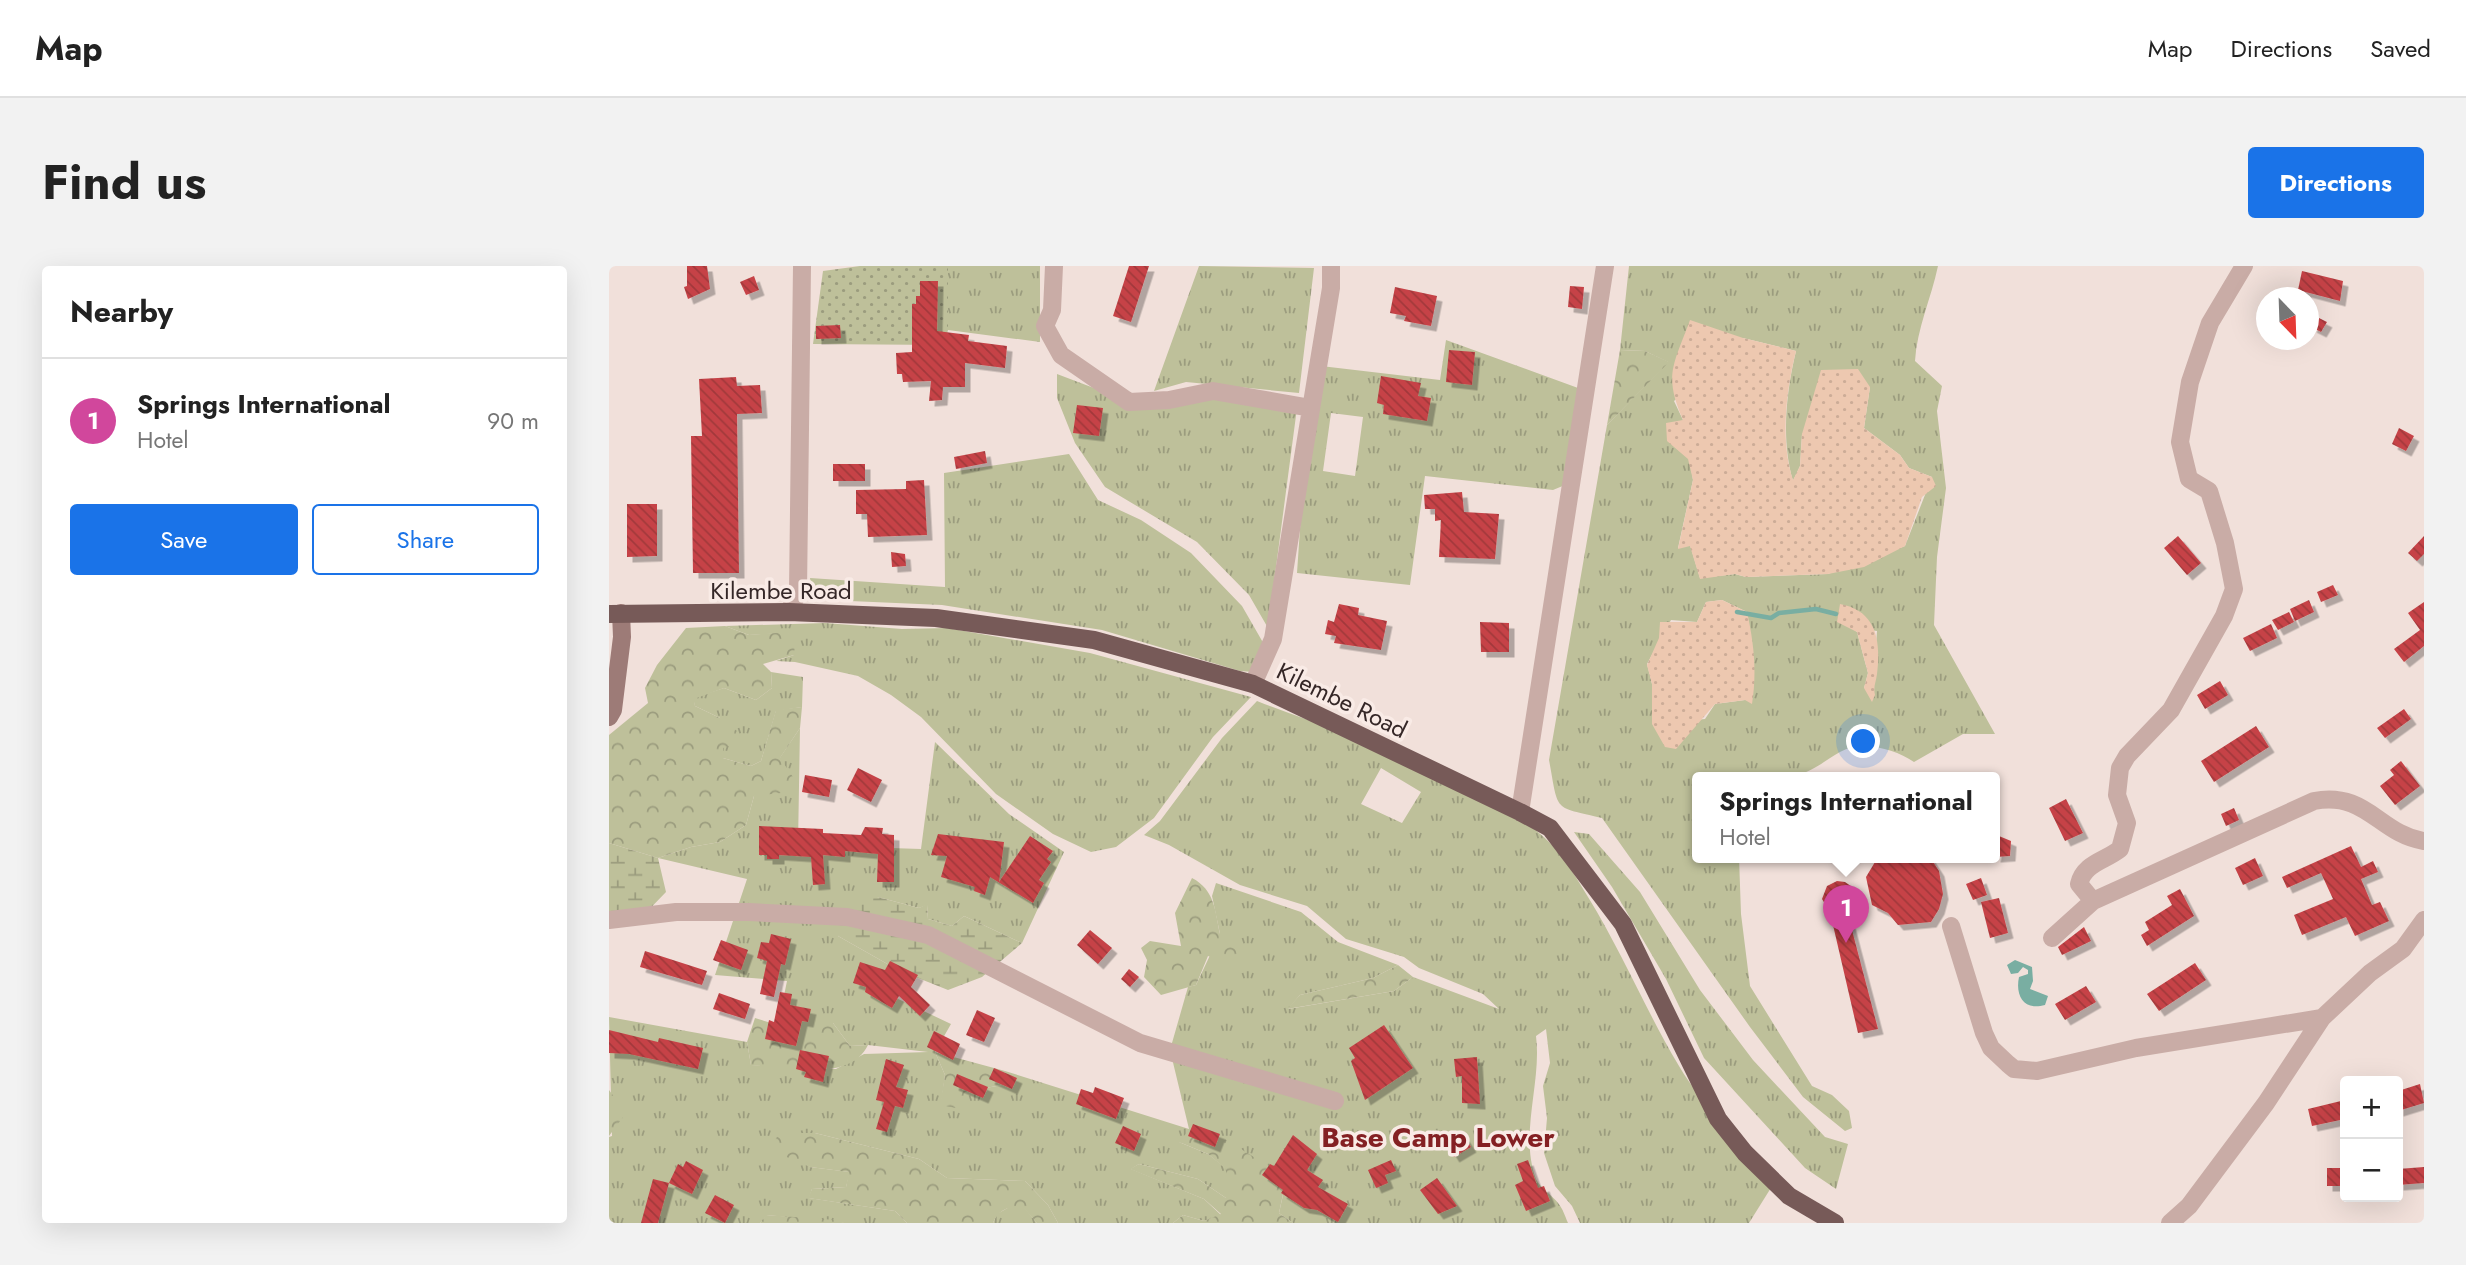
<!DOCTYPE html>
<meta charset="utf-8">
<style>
body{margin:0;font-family:Jost,sans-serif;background:#f2f2f2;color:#222}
.controls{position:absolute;right:21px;bottom:21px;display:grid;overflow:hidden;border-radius:7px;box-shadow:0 7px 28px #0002}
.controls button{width:63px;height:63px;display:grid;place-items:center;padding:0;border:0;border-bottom:2px solid #e0e0e0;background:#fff;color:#222;font:35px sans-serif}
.compass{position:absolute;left:1647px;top:21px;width:63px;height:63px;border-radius:50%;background:#fff;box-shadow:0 7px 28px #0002;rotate:157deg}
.you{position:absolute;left:1255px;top:476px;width:24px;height:24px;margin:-18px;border:5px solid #fff;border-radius:50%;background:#1a73e8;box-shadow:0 0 0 10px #1a73e833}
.badge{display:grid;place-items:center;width:46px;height:46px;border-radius:50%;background:#1a73e8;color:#fff;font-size:23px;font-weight:700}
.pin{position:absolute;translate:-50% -58px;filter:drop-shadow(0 2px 4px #0008)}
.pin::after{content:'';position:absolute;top:37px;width:24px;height:21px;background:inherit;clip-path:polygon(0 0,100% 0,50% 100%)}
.popup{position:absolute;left:1083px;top:506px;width:308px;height:91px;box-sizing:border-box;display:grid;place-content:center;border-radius:7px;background:#fff;filter:drop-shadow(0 2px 5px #0005);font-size:23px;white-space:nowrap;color:#767676}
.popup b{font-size:26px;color:#222}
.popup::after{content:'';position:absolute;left:50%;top:100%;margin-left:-14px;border:14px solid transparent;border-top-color:#fff}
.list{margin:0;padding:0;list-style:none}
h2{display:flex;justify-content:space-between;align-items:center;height:91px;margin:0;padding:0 28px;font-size:30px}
h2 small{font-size:23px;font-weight:400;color:#767676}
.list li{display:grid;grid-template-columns:46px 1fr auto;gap:21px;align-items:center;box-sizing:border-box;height:126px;padding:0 28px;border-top:2px solid #e0e0e0}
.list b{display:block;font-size:26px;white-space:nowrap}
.list p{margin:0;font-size:23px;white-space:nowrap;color:#767676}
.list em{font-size:23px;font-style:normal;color:#767676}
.actions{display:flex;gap:14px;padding:21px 28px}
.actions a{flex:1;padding:16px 0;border:2px solid #1a73e8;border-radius:7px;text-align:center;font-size:24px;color:#1a73e8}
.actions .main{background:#1a73e8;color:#fff}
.map{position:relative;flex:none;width:1815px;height:957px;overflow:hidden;border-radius:7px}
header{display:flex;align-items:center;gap:42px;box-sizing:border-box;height:98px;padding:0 35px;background:#fff;border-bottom:2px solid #e0e0e0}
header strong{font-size:33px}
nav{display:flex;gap:38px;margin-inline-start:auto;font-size:24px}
.intro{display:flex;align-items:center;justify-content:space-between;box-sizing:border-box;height:168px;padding:0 42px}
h1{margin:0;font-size:49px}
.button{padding:18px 32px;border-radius:7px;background:#1a73e8;color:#fff;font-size:24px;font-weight:700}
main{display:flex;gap:42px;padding:0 42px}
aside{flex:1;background:#fff;border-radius:7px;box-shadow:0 7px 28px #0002}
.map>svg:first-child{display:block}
.grass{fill:url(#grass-tufts);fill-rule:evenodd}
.forest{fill:url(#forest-crowns)}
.wetland{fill:url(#wetland-marsh)}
.sand{fill:url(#sand-dots)}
.garden{fill:url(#garden-dots)}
.water{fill:#79aea2}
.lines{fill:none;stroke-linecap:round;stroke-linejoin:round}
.stream{stroke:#79aea2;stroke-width:4.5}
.building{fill:url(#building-back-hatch);filter:url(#shadow)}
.street{stroke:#c9aca6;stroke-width:18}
.secondary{stroke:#9d7b77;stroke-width:18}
.primary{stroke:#775a58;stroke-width:18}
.labels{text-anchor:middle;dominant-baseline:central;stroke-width:7;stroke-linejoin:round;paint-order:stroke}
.street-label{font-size:24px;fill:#352727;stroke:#f9ebe6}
.quarter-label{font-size:28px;font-weight:bold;fill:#842023;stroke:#f9ebe6}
</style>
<header>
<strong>Map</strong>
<nav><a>Map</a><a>Directions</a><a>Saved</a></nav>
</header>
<div class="intro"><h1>Find us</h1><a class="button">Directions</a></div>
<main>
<aside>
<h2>Nearby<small></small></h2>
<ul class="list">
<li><span class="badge" style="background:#d1479c">1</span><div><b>Springs International</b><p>Hotel</p></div><em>90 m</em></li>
</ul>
<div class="actions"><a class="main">Save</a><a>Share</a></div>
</aside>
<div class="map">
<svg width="1815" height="957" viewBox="0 0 1815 957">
<defs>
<pattern id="grass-tufts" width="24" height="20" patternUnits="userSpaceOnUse" patternTransform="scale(1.75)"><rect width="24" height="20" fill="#bec09a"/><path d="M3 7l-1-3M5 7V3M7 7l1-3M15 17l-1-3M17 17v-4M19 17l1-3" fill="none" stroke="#9b9c7e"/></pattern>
<pattern id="forest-crowns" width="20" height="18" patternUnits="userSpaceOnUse" patternTransform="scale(1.75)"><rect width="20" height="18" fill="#bec09a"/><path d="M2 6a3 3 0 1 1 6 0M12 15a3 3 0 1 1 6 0" fill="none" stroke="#9b9c7e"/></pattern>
<pattern id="wetland-marsh" width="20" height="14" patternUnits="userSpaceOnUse" patternTransform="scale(1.75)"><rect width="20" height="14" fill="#bec09a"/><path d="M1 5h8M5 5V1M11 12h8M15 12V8" fill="none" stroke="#9b9c7e"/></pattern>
<pattern id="sand-dots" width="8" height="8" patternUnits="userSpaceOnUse" patternTransform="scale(1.75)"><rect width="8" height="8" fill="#edc8b0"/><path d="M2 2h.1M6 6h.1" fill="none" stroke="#ccac97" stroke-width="1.8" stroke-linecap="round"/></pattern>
<pattern id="garden-dots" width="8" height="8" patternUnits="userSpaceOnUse" patternTransform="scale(1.75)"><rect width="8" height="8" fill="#bec09a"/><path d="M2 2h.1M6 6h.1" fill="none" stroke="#9b9c7e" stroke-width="1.8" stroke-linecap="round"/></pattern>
<pattern id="building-back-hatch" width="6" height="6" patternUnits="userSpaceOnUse" patternTransform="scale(1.75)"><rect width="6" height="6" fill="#c64347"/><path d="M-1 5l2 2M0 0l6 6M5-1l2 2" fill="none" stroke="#a2383b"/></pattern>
<filter id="shadow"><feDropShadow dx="5.5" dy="5.5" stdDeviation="0" flood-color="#0004"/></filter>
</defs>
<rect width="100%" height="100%" fill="#f1e0da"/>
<path class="grass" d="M339,0H431V76L339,64Z
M590,0L705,2L690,127L577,116L545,125Z
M1020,0H1329C1322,33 1308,62 1306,95L1333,120L1328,145L1337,222L1328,291L1325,359L1386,468H1354L1305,496C1285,483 1254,474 1231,486C1216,494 1207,504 1188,509C1170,515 1146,511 1128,507L1127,511H1088V591H1130L1132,648L1141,720L1203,820L1223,829L1240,845L1243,862L1236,865L1194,831L1141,761L993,552C943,540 950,547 940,494L998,159L1059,96L1036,85L1011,84ZM1134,72L1187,85C1177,127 1172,174 1184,215L1191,200L1193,168L1261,121L1255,162L1291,189L1300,202L1323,211L1296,280L1219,308L1137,311L1126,308L1091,312L1081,279L1069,282L1084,214L1074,154L1065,135ZM1113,334L1138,346L1136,434L1106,438L1096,453L1043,458V418L1038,398L1062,354L1088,356L1097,336ZM1243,362L1268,365L1264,423L1255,422L1259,407L1248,366Z
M837,74L980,126L956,219L944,224L816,210L801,319L688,307L695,204L712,100L831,114ZM722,147L754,151L746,210L714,205Z
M448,108L527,138L588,128L688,142L659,362L640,329L588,276L496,221L466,177L448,132Z
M460,188L489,234L532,254L582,287L633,340L656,380L644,406L631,405L493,364L333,339L218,334L204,328L201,312L336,321L335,207Z
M216,357L293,363L338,362L481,387L642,431L604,471L545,552L507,581L482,586L444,568L387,528L312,451L282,429L249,410L186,396L167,395L185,389L179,367L140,369L116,360Z
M162,406L194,411L193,441L167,445L152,495L142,500L114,492L111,452L86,440L84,432L115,422L147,434L163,422Z
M648,435C742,472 864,505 939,575C955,590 968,613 979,631C1013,686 1037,745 1070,800C1094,842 1136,875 1170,909L1140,957H971L963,940L946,920L935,887L938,852L934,820L941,797L937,763L927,770C933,816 910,868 927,913C931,922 943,929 949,937C954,943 956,950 959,957H684L670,947L677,915C652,886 604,884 570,876L599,888L618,903L617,932L589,913L530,898L522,903L595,933L612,949L595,955L574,949L564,957H449L439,939L416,915L338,912L310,893L206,867H171L201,901L241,906L237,921L203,923L200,932L286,945L298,957H235L158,949L151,957H0V871L3,870L0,751L138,776L142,799L227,803L255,788L319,786L259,779L241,780L224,757L169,759L178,715L106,709L138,613L49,592L82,581L111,576L137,559L145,530L191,462L189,579L312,583L326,476L400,548L455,586L413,677L355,650L343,660L319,653L318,639L310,642L269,631L229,670L289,704L285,731L342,758L326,786L336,809L332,839L360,825L393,819L396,805L580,863L561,784L579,721L587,719L611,668L603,630L607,617L692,646L729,676L789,699L764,712L691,729L679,743L785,725L804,711L890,743L874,728L810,702L795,691L737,673L698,640L631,619L560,579L535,569L551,555L613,472ZM772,502L812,526L793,557L752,538Z
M965,566L980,568L1031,626L1091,724L1144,794L1216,871L1239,878L1227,923L1196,902L1095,792L1057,713L1003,621Z
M402,940H414L428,957H384L388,948Z"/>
<path class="forest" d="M1011,84L1036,85L1060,96L998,159Z
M116,360L140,369L179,366L186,377L185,389L154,398L162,406L163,422L147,434L115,422L85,433L86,440L111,452L128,465V477L114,482V492L142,500L152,495L167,444L193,441L191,462L171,492L184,511L172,527L145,530L137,559L111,576L82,581L49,592L0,577V469L39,437L36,422L48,399L77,362Z
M583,612C606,624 606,645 611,668L626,673L641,690L626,700L599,690L587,719L552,729L535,711L538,694L532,682L541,675L572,680L566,647Z
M789,699L804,711L785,725L678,743L691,729L764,712Z
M192,747L224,757L241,780L259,779C241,817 176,801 142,799L138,776L146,752L169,759Z
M326,786L396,805L393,819L360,825L352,843L331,839L336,809Z
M0,824L17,847L0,870Z
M580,864L606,867L669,906L677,914L670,947L684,957H564L574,949L595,955L612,948L595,933L521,903L530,898L589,913L617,932V903L599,888L570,876Z
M171,867H206L310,893L338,912L416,915L439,939L449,957H428L413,940C400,940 389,944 384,957H298L286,945L199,932L203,923L237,921L240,906L201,901L159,883Z
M157,949L227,954L235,957H151Z"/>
<path class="wetland" d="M0,577L49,592L57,626L28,656L0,662Z
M269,631L310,642L318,638L319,653L343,660L355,650L413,677L373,711L339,724L289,704L229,670L233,640Z"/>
<path class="sand" d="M1081,54L1134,72L1187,85C1177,125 1171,175 1184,214L1191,200L1193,168L1212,104L1249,103L1261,121L1255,162L1291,189L1300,202L1323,211L1327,220L1313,231L1296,280L1255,301L1219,308L1137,311L1126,308L1091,313L1081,280L1069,283L1084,214L1079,193L1058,175L1057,157L1074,154C1054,109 1065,98 1081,54Z
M1113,334L1138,346C1145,377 1148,406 1143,438L1136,434L1106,438L1067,483L1056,481L1043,458V418L1038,399L1050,372L1051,356H1088L1097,336Z
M1231,338C1268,345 1272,375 1268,408C1267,416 1264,421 1266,429L1263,436L1255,422L1259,407L1248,366L1228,356Z"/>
<path class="garden" d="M251,0H339V64L335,79L204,78L214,5Z"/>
<path class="water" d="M1406,694L1423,701L1424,715L1421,723L1439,730L1436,739C1415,745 1406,730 1410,711L1419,708V704L1414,701L1409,707L1402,708L1398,699Z"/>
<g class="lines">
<path class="stream" d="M1128,346L1162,352L1170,347L1207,343L1227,348"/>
</g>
<path class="building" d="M78,0H98L101,23L79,33L75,21L78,20Z
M520,0H540L522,56L504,50Z
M1693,5L1734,15L1731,35L1689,24Z
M145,10L150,24L137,29L131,16Z
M311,15H329L328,65L360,69L359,75L398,80L396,102L356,97V121H334L333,134L320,135L322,115L294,116L293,108H288L287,87L303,86V38H307V30H311Z
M961,20L975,21L973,43L959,41Z
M786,21L828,30L822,60L795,55L797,50L781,47Z
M1708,51L1718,56L1712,66L1702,61Z
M231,59L232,72L207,73V60Z
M840,84L866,86L863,119L837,116Z
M772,110L812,117L809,130L822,132L818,155L774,148L775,139L768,137Z
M127,111L128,120L151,119L153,147L128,148L130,307H84L82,170H93L90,113Z
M468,139L494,142L490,170L464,167Z
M1790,162L1805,170L1797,185L1783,178Z
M376,185L378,197L347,203L345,191Z
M224,198H256V215H224Z
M315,214L318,269L259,271L258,248H247V224L297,223V215Z
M853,226L855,246L890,248L886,293L830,291L832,254L826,255V243H816L815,229Z
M18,238H48V290L18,291Z
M1569,270L1592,297L1578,309L1555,282Z
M1815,270V288L1808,295L1799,287Z
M282,286L296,288L297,300L283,301Z
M1724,319L1729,329L1712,336L1708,326Z
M1700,334L1705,346L1686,355L1681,343Z
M1815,336V380L1795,396L1785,383L1811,364L1799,347Z
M730,338L750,342L749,349L778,355L772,384L725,377L727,370L716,368L719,354L725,356Z
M1680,346L1685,356L1669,364L1663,354Z
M871,356L900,357V386H872Z
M1662,358L1668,372L1641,385L1634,372Z
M1611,415L1619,429L1596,443L1588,429Z
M1795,443L1802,453L1776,472L1768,462Z
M1647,460L1660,481L1605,516L1592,495Z
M1792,495L1811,520L1786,539L1771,520L1785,509L1781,504Z
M249,502L273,514L262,536L238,524Z
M196,509L223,514L220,531L193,526Z
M1457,533L1474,567L1456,575L1440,542Z
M1625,542L1630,554L1617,560L1612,548Z
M150,560L214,563V567L252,569L256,561L274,562L273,568L285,569V616H268L269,588L236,585V591L214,589L216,618L204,619L202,591L170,589V593H158V589H150Z
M329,568L395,576L390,616L421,570L444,585L438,593L442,596L430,614L435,617L424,637L381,611L376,629L365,625L366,621L332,611L338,590L322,589Z
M1390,570L1402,575L1401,590L1386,591Z
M1742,580L1752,601L1764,595L1769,606L1752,613L1763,639L1771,636L1780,655L1746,670L1737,651L1693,669L1685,649L1724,633L1712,607L1678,622L1673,611Z
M1269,591H1321L1330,605L1334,628L1330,643L1322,656L1289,659L1279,647L1263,639L1257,611Z
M1646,592L1654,610L1634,619L1626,602Z
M1372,612L1378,629L1364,634L1357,618Z
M1228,615L1236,616L1252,627L1239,649L1269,763L1249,767L1221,646L1213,633L1218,620Z
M1571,623L1585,650L1538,680L1532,669L1540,664L1536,656L1563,639L1558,630Z
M1390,632L1399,667L1381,672L1372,636Z
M1475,661L1482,675L1453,689L1449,681Z
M481,664L503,682L489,698L468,679Z
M162,668L182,673L176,699L172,698L165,731L151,728L158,695L148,692L152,676L160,677Z
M112,674L139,684L132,704L104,694Z
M36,685L98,705L93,719L31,701Z
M281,695L309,709L302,721L321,739L311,750L290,730L283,742L256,726L257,721L244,717L251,696L276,704Z
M1586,697L1597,714L1550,745L1538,728Z
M520,703L530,711L521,721L512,713Z
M1477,720L1487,736L1456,754L1446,738Z
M171,726L183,728L181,739L202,743L199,756L193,755L187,780L156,773L160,754L165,756Z
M110,727L141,738L136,753L104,743Z
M368,744L386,752L375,776L357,769Z
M775,759L804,802L756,834L742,795L746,792L740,782Z
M0,764L49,776L50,772L94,782L89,803L20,788L0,787Z
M325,765L351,778L344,794L318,781Z
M191,784L220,790L214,816L195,811L197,806L187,803Z
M868,791L871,838L853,837V810L847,811L845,793Z
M277,793L295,799L287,821L299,824L294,842L286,840L278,866L267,863L275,836L267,834Z
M385,802L408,812L403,823L380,813Z
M348,808L379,821L374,832L344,819Z
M1811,818L1815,837L1789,845V825Z
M486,821L515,832L507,853L467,838L472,823L484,827Z
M1736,834V853L1703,860L1699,843Z
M584,858L611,868L606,881L579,870Z
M514,860L532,868L525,885L506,877Z
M853,867L862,881L845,891L836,877Z
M684,869L708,888L698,904L714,914L709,921L739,938L729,956L708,944L695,942L672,927L674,924L653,909L661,898L665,900Z
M782,894L787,905L776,909L779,917L767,922L759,904Z
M919,894L929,922L935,920L941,935L917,945L906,919L914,915L908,898Z
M77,895L94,904L83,928L60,917L69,898L74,901Z
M1815,901V917L1789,919V903Z
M1718,902H1736V920H1718Z
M828,912L848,940L829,948L811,924Z
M44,913L60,917L49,957H32Z
M106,929L125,939L116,957L96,947Z"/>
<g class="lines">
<path class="street" d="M445,0L443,44L436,60L452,89L520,136L560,134L604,125L702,142
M180,346L189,326L193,0
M644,418L664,373L722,22V0
M911,546L996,0
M1484,635L1470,618C1475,597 1496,595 1511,583L1518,557L1508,529L1511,502L1518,490L1562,444L1615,350L1625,323L1616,277L1600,225L1580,213L1571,176L1581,116L1601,57L1635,0
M0,654L67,646H140L238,651L319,669L531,777L726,835
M1342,660L1375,767L1382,782L1399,798L1405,803L1428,805L1527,782L1713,752
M1443,672L1484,635L1705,535C1758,525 1770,568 1815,575
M1561,957L1580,940L1657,837L1713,752L1761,707L1794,683L1815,654"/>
<path class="secondary" d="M0,451L4,444L13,371L12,347"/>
<path class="primary" d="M0,348L180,346L327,352L485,374L644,418L911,546L941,562L1014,658L1109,853L1136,887L1180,930L1226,957"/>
</g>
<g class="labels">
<g class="street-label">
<text x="172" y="324">Kilembe Road</text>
<text transform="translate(733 434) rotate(26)">Kilembe Road</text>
</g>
<g class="quarter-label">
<text x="829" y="871">Base Camp Lower</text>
</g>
</g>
</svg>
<div class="controls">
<button>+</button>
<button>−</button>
</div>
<svg class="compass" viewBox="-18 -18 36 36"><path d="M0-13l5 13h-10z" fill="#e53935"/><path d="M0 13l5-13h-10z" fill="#767676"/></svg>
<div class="you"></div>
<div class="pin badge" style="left:1237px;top:677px;background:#d1479c">1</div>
<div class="popup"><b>Springs International</b>Hotel</div>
</div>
</main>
